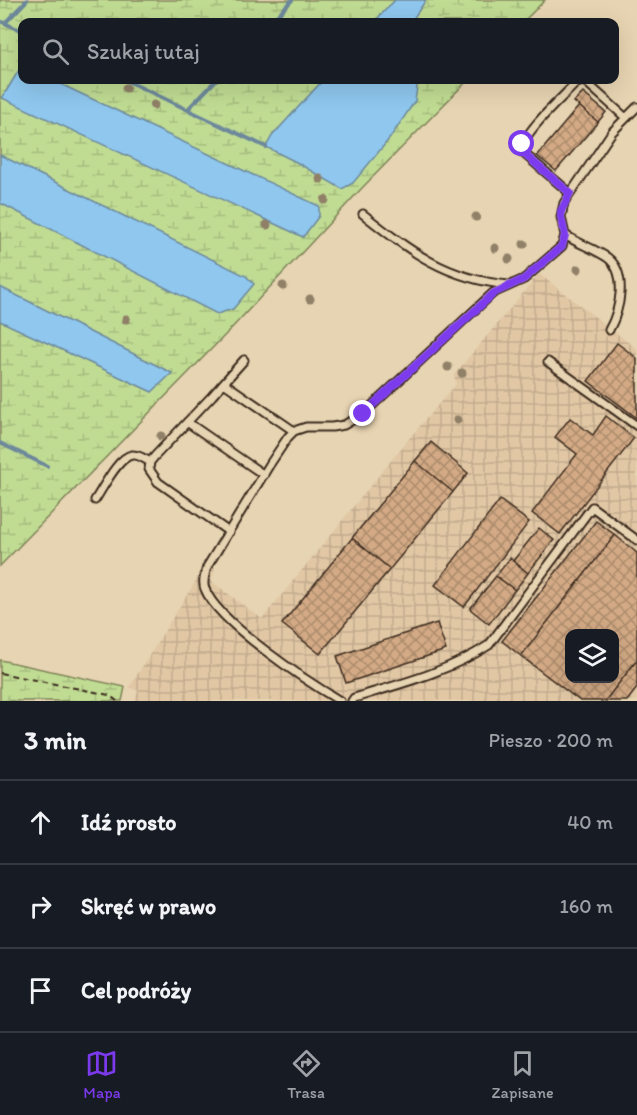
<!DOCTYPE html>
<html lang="pl">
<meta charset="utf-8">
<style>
body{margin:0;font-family:Itim,sans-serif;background:#20242c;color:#f1f3f6}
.controls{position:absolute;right:18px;bottom:18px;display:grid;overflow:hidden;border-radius:12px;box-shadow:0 6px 24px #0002}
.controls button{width:54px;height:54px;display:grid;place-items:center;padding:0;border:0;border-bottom:2px solid #363941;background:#171b24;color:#f1f3f6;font:30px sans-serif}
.stop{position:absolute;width:18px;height:18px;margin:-14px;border:4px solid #7c3aed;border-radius:50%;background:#fff}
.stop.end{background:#7c3aed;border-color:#fff;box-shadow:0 2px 6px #0008}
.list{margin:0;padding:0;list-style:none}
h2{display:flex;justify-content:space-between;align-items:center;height:78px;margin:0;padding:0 24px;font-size:26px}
h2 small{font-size:20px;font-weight:400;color:#9ea1a6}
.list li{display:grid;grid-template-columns:39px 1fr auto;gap:18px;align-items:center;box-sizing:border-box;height:84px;padding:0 24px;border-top:2px solid #363941}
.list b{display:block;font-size:22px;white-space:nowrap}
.list em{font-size:20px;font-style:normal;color:#9ea1a6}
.icon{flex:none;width:33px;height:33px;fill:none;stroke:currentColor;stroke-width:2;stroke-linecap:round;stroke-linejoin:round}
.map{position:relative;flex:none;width:637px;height:701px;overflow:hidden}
.search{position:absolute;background:#171b24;box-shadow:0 6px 24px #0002;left:18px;right:18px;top:18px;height:66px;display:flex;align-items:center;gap:15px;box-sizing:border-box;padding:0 21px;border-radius:12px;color:#9ea1a6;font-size:22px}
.sheet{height:330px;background:#171b24}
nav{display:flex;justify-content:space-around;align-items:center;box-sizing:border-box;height:84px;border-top:2px solid #363941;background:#171b24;font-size:16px;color:#9ea1a6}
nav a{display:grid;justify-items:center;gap:3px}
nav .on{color:#7c3aed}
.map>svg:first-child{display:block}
.industrial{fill:url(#industrial-grid);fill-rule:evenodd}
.wetland{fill:url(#wetland-marsh);stroke:#7e8358;stroke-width:1.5}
.water{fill:#8fc7ee;stroke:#6d889b;stroke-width:1.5}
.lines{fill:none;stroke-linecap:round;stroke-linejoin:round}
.stream{stroke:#6d889b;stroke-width:4}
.building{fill:url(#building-cross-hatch);stroke:#3b2a1e;stroke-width:1.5;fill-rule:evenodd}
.lane-casing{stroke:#3b2a1e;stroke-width:11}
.path{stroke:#3b2a1e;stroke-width:2;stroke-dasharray:6 4.5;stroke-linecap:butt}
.lane{stroke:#e7d4b2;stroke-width:7}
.tree{fill:#908067}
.route{stroke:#7c3aed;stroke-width:8}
</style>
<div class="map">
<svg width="637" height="701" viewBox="0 0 637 701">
<defs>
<pattern id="industrial-grid" width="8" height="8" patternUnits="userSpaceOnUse" patternTransform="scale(1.5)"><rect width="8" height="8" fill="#e1c7a4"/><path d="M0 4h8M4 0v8" fill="none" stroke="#c2ab8d"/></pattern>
<pattern id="wetland-marsh" width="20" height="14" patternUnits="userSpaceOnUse" patternTransform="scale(1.5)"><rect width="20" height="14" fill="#c0dc93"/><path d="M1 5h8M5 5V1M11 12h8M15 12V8" fill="none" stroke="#a6bd7e"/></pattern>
<pattern id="building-cross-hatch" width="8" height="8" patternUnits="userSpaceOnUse" patternTransform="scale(1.5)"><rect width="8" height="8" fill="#d3aa85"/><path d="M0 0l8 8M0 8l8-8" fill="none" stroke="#ac8b6c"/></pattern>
</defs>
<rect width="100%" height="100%" fill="#e7d4b2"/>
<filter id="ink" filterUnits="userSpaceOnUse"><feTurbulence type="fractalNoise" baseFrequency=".0167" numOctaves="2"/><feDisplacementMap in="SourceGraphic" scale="12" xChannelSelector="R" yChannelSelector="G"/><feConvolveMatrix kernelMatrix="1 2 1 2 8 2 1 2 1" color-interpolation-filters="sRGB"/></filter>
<g filter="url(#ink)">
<path class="industrial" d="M539,274L637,349V701H135L138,690L129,688L200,574L202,565L215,570L211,581L262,619L407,441L456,384L454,375ZM570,634H614V678H570Z"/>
<path class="wetland" d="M0,0H545L523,22H22V80H468L362,188L229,331L0,566Z
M0,660L125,687L122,701H0Z"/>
<path class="water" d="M395,0H426L411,22H374Z
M22,65V80H52L319,206V216L303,237L2,98Z
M323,80H418L415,101L390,138L353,183L342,189L296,162L266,147L272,136Z
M0,155L246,276L254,284L233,309L217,314L0,203Z
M0,287L172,373L152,392L0,321Z"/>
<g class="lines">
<path class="stream" d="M0,21L22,31
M271,22L292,0
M5,23L27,0
M125,80L266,147
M188,109L216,80
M0,443L47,466"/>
</g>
<path class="building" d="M583,93L606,112L598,122L574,102Z
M579,106L598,122L556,171L537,156Z
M617,343L637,358V418L588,381Z
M606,416L634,438L560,534L532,513L577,454L555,437L570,418L593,435Z
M431,442L468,473L453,492L415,461Z
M415,461L453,492L390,569L352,538Z
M500,500L529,522L464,607L435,585Z
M596,521L615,535L521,656L502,641Z
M539,528L554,540L528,573L513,561Z
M615,535L637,553V660L605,701H580L521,656ZM570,634H614V678H570Z
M352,538L390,569L320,654L282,624Z
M510,558L528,573L515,590L496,576Z
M496,576L515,590L489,624L470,609Z
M437,623L446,650L346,683L337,656Z
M637,660V688L627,701H605Z"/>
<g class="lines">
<defs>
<path id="lane" d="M570,193L521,151C522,133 562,98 575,84L582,81L587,83L626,118
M363,214C411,252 446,279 509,285
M565,235C579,244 595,249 608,258C628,274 620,310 609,330
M548,362L637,426
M224,383L294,431
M187,422L264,475
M95,500C103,488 118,457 132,455C138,454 145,459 150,462
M229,532L158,482L149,469L150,462L155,456L212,396L244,360
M340,701C308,682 218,623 205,589C202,582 205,575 207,567L270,464L288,437L294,431L306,427H332L344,425L363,414L493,293L524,279L562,246L565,235L561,217L564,203L612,132L637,107
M352,701L354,698C400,684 448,672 489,645L592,507L637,540"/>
</defs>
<use href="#lane" class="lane-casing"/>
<path class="path" d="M0,673L100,693L109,695L117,701"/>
<use href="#lane" class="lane"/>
</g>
<g class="tree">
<circle cx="126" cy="88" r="4.5"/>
<circle cx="154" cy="105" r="4.5"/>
<circle cx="320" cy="179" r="4.5"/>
<circle cx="325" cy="200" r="4.5"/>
<circle cx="476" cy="217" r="4.5"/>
<circle cx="267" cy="225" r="4.5"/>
<circle cx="524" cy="244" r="4.5"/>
<circle cx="495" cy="248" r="4.5"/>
<circle cx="509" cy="259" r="4.5"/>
<circle cx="578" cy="269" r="4.5"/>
<circle cx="283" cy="286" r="4.5"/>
<circle cx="310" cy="299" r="4.5"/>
<circle cx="126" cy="319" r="4.5"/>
<circle cx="448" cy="367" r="4.5"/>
<circle cx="462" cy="373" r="4.5"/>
<circle cx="457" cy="420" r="4.5"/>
<circle cx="161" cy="436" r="4.5"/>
</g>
</g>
<g class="lines" filter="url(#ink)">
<path class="route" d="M363,414L494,293L524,279L562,246L565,235L561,217V211L570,193L524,154L521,148L522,144"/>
</g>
</svg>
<div class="controls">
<button><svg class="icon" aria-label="layers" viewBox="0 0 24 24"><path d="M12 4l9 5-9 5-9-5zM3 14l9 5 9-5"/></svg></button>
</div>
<div class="stop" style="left:522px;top:144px"></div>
<div class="stop end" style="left:363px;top:414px"></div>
<div class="search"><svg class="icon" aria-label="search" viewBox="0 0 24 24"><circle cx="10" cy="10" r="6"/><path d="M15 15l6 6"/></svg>Szukaj tutaj</div>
</div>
<section class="sheet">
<h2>3 min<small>Pieszo · 200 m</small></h2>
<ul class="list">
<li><svg class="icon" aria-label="ahead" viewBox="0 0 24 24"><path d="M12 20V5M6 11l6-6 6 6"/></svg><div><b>Idź prosto</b></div><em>40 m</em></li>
<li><svg class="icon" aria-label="right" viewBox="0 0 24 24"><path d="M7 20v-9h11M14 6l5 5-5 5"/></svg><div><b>Skręć w prawo</b></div><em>160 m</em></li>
<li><svg class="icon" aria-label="arrive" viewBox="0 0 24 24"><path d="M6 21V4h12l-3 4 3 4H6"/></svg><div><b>Cel podróży</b></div></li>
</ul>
</section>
<nav>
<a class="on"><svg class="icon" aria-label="map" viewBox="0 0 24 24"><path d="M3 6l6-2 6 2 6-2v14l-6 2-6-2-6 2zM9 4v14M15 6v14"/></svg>Mapa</a>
<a><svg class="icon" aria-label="directions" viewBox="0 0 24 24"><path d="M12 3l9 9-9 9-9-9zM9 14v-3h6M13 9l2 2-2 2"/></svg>Trasa</a>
<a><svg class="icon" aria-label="saved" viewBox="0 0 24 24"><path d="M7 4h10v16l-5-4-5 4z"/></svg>Zapisane</a>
</nav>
